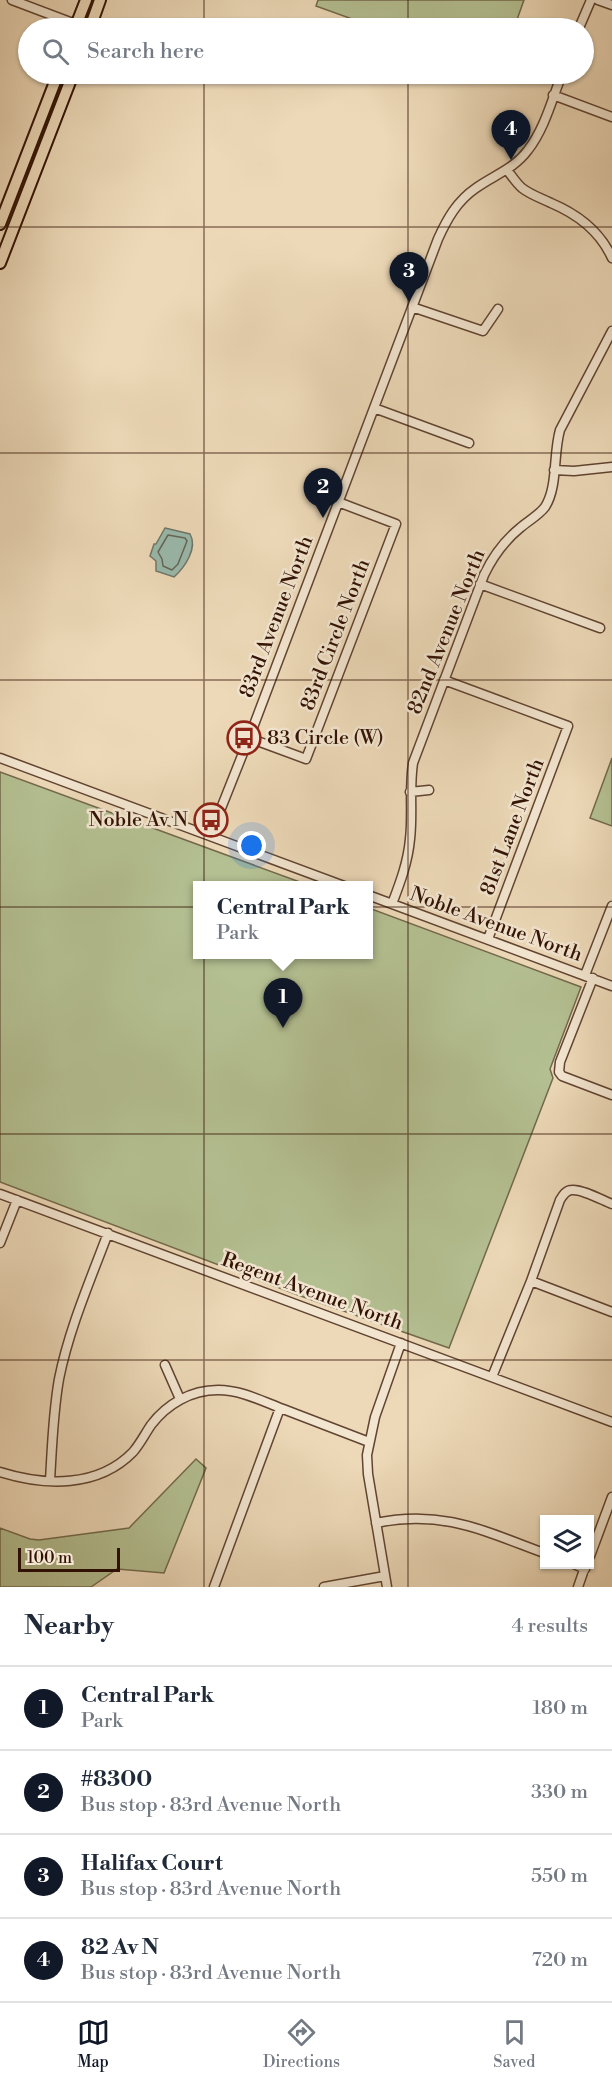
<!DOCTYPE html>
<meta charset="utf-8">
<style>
body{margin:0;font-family:"Libre Bodoni",serif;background:#f6f6f7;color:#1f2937}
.controls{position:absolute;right:18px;bottom:18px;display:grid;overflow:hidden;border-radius:0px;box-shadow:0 2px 4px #0004}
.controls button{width:54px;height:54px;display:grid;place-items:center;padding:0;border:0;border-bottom:2px solid #e0e1e3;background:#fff;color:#1f2937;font:30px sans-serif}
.scale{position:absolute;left:18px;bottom:15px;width:102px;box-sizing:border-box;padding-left:6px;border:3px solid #321204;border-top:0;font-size:16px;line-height:21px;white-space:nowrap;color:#321204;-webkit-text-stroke:4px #f3e6d1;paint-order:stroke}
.you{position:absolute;left:252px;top:846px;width:21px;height:21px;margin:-15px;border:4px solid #fff;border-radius:50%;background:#1a73e8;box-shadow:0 0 0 9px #1a73e833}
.badge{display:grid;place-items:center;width:39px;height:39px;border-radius:50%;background:#111827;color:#fff;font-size:20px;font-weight:700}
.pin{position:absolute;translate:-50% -50px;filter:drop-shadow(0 2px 3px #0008)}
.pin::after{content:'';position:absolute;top:32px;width:21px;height:18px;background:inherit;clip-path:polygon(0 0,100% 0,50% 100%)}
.popup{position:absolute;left:193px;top:881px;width:180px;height:78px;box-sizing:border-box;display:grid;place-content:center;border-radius:0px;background:#fff;filter:drop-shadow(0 2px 4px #0005);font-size:20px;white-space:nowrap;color:#747a83}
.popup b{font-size:22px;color:#1f2937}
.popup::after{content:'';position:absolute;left:50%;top:100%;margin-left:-12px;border:12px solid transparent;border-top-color:#fff}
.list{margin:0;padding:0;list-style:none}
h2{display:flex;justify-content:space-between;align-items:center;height:78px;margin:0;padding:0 24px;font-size:26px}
h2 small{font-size:20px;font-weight:400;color:#747a83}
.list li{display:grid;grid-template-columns:39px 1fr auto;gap:18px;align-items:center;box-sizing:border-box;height:84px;padding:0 24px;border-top:2px solid #e0e1e3}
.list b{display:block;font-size:22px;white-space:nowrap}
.list p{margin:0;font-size:20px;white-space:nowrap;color:#747a83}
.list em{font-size:20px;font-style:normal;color:#747a83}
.icon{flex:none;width:33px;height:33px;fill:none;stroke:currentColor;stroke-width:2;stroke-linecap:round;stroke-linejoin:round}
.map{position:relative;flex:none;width:612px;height:1587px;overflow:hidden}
.search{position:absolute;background:#fff;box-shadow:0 2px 4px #0004;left:18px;right:18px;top:18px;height:66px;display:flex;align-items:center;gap:15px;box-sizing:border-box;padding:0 21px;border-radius:33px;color:#747a83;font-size:22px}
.sheet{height:414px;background:#fff}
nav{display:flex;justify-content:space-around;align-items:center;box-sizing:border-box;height:84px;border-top:2px solid #e0e1e3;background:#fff;font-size:16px;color:#747a83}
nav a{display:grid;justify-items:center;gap:3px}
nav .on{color:#111827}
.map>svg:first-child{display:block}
.green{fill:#b4c092;stroke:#73694b;stroke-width:1.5}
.water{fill:#99baad;stroke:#707769;stroke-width:1.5}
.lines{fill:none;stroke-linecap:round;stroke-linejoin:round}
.shore{stroke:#666658;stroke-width:1.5}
.minor-casing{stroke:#614431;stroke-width:11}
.major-casing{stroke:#321204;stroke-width:14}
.minor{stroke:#f3e6d1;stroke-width:8}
.major{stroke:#edd9b8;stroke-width:10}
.grid{fill:none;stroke:#321204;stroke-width:1.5;stroke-opacity:0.55}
.labels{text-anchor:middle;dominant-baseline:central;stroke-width:5;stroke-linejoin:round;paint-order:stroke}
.street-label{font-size:20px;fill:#321204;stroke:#f3e6d1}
.poi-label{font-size:20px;fill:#321204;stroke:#f3e6d1;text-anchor:start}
</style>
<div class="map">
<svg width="612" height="1587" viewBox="0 0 612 1587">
<rect width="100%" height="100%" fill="#edd9b8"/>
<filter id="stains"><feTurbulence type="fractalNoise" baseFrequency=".00333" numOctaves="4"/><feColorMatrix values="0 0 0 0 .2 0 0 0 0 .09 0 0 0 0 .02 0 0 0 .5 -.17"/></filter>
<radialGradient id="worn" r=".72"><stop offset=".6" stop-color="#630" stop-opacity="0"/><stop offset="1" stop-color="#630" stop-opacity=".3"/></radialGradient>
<path class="green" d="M318,0H524L514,28H377L316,6Z
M612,758V826L590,818Z
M0,772L308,885L198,886V954H368L369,908L581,987L550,1069L553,1078L449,1348L298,1295L0,1182Z
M196,1459L206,1468L164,1573L117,1569L91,1587H0V1528L30,1539L39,1540L129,1528Z"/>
<path class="water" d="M165,528L190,534C198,548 185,567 174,577L156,571V561L150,556L154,544H156Z"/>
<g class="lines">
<path class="shore" d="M168,535L185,538L187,541L178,564L172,570L163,566L162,559L158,552Z"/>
<defs>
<path id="minor" d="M12,0L86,28
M598,0L612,5
M579,28L591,0
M553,95L612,117
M507,170C512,176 516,183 522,188C531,195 541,198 551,203C577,214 600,231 612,258
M412,307L483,331L498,309
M374,408L469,443
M554,470L574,471L612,467
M480,584L600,628
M444,680L568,726L488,939
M249,738L306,759L396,524L338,502
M0,758L344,886
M410,792L429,790
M210,836L249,738L438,239C447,219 457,201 476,188C494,175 514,169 528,150C545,128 552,99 562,74
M368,895L612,986
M392,904C400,883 408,862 410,839C413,814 409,789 413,763L484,575C493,556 504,541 520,528C528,521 539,515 545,507C558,487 553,454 560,430L612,331
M585,975L612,906
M593,978L560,1062L559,1072L562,1076L612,1095
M0,1194L612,1422
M0,1243L17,1200
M531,1281L612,1312
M165,1365L180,1399
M492,1377L531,1281L560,1200C563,1195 566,1190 572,1190C582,1189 602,1200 612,1204
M0,1472C45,1486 98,1488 133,1452C140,1444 145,1434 151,1425C167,1404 191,1390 218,1390C241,1390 262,1401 283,1409C312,1420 340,1431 369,1442
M50,1481C52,1447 53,1413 59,1379C69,1329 90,1281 108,1233
M376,1523C442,1509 484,1531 544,1553
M590,1556L612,1497
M574,1564L585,1569
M214,1587L280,1408
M324,1587L385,1576
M387,1587L368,1474L367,1455L375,1417L401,1343
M578,1587L586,1564"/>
<path id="major" d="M75,28L86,0
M90,28L100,0
M0,224L58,74
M0,263L73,74"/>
</defs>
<use href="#minor" class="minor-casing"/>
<use href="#major" class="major-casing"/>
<use href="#minor" class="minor"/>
<use href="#major" class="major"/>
</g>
<path class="grid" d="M204,0V28M408,0V28M204,74V1587M408,74V1587M0,227H612M0,453H612M0,680H612M0,907H612M0,1134H612M0,1360H612"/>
<defs>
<symbol id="bus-ring" viewBox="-11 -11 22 22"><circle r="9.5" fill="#f3e6d1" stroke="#8f2418" stroke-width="1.5"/><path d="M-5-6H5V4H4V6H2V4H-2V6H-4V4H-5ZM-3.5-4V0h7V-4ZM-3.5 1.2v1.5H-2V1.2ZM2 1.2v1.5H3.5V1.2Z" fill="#8f2418"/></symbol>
</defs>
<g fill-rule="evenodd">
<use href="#bus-ring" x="225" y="719" width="38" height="38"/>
<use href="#bus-ring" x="192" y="801" width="38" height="38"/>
</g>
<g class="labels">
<g class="street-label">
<text transform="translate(277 617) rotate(-69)">83rd Avenue North</text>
<text transform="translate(447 632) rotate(-68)">82nd Avenue North</text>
<text transform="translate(336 635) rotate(-69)">83rd Circle North</text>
<text transform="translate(513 827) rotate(-69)">81st Lane North</text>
<text transform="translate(496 925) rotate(20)">Noble Avenue North</text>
<text transform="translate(312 1292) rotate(20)">Regent Avenue North</text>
</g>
<g class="poi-label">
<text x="267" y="738">83 Circle (W)</text>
<text x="188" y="820" text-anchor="end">Noble Av N</text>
</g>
</g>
<rect width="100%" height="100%" filter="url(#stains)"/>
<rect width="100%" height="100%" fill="url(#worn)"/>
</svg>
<div class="controls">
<button><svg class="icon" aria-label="layers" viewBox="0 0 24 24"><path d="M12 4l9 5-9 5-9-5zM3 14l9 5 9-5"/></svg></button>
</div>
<div class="scale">100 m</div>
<div class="you"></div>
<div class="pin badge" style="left:283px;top:1028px">1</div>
<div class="popup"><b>Central Park</b>Park</div>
<div class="pin badge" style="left:323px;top:518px">2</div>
<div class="pin badge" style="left:409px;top:302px">3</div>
<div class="pin badge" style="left:511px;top:160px">4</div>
<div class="search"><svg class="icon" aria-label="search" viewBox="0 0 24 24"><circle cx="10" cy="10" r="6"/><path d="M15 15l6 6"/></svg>Search here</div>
</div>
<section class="sheet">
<h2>Nearby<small>4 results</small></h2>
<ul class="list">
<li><span class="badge">1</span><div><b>Central Park</b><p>Park</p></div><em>180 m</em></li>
<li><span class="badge">2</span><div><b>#8300</b><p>Bus stop · 83rd Avenue North</p></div><em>330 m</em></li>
<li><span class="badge">3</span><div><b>Halifax Court</b><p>Bus stop · 83rd Avenue North</p></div><em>550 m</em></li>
<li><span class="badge">4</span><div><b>82 Av N</b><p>Bus stop · 83rd Avenue North</p></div><em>720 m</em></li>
</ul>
</section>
<nav>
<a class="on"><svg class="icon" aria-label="map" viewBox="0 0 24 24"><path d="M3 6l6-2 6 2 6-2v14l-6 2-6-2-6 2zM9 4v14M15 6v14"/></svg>Map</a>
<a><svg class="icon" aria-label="directions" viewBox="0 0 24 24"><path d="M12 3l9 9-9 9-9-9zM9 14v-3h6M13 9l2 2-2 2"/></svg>Directions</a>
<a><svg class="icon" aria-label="saved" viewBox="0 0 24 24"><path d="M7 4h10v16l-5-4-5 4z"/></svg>Saved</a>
</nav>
